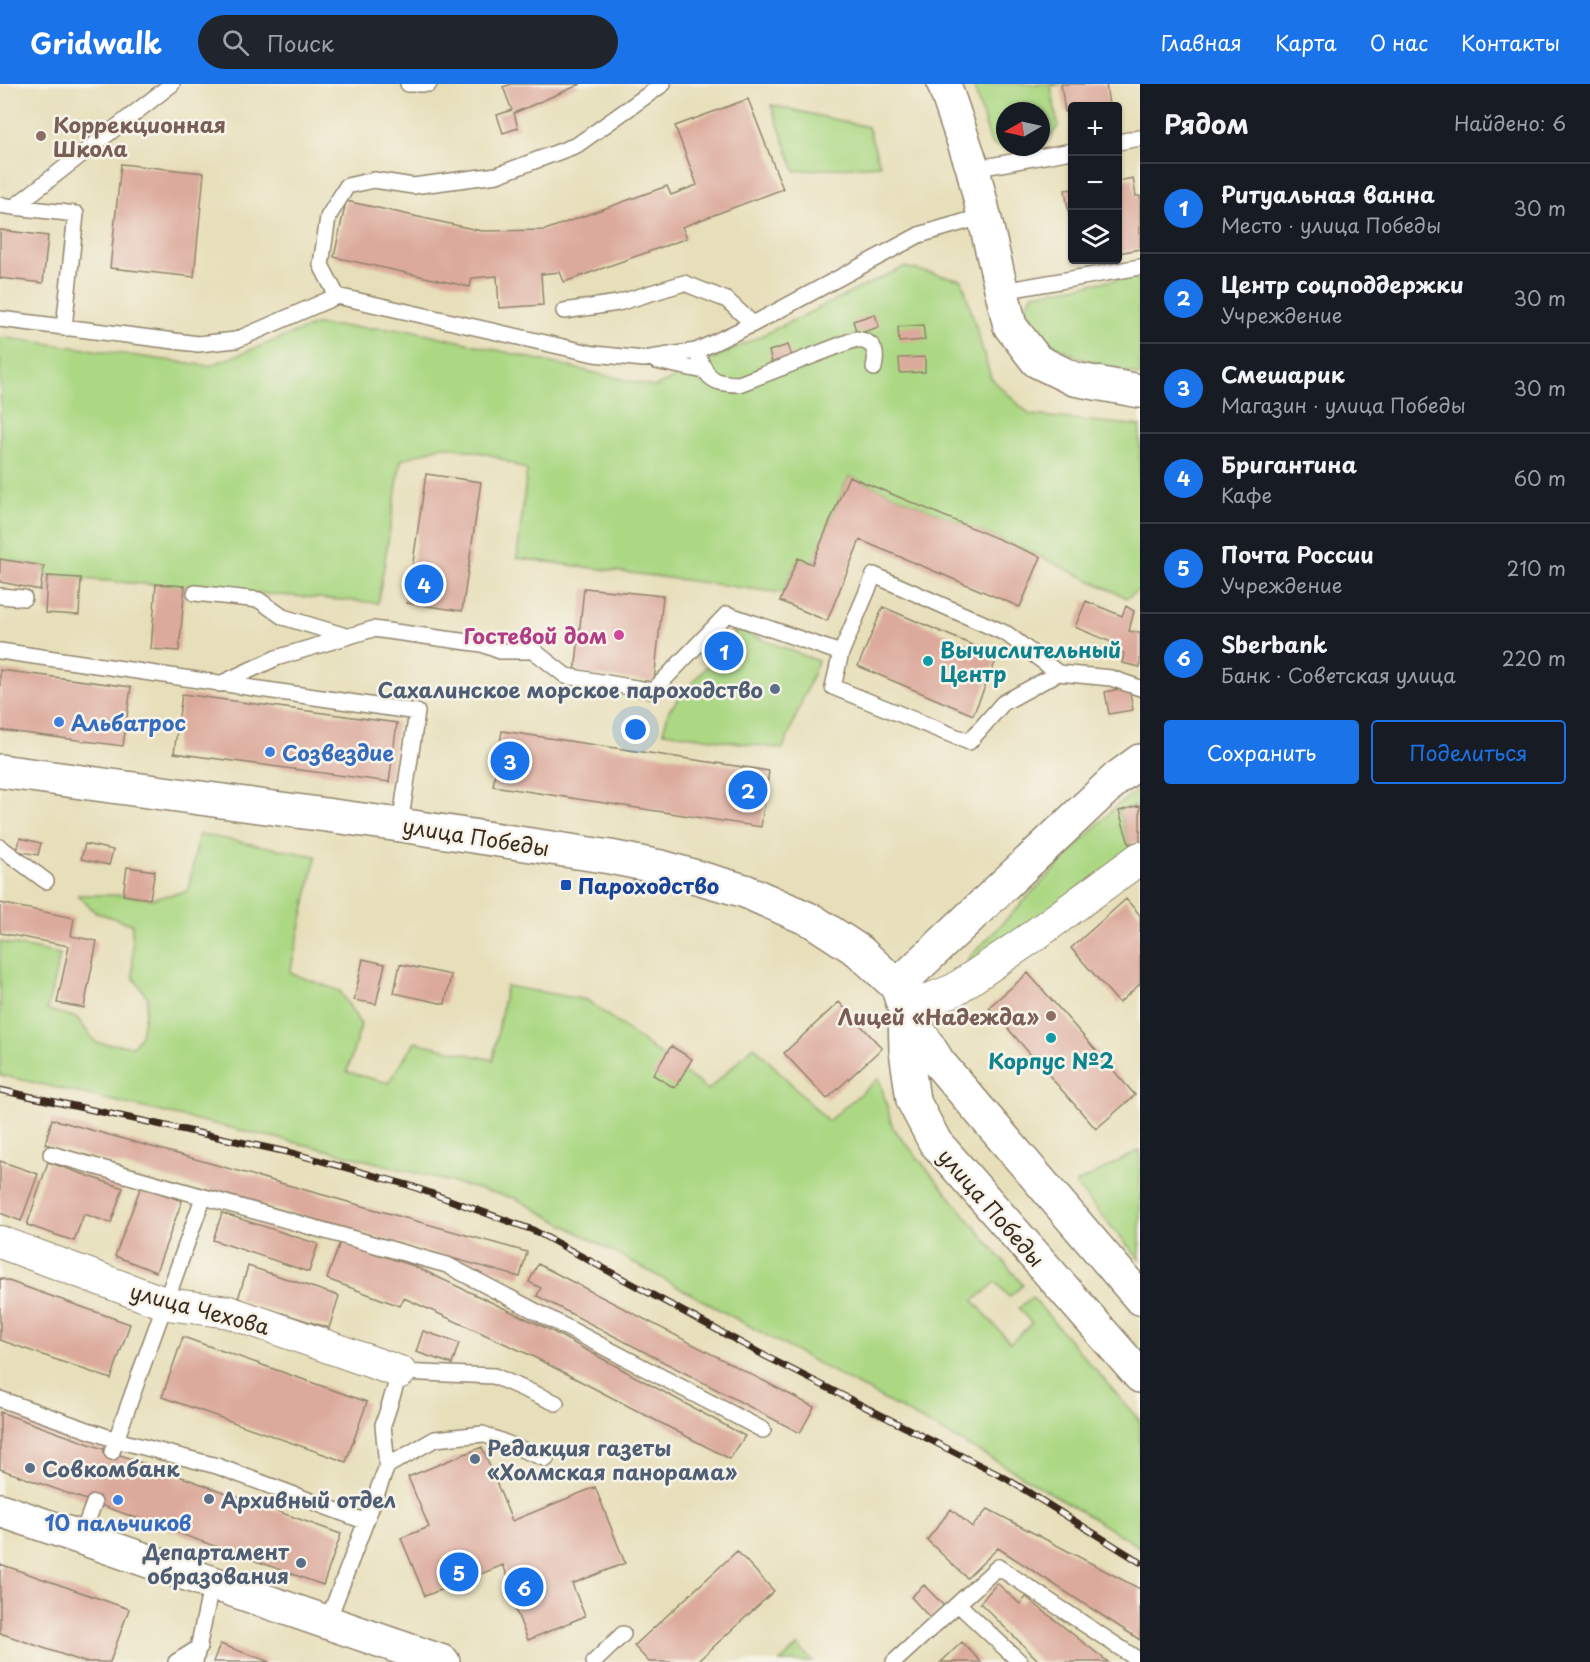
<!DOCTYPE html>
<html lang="ru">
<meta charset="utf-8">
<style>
body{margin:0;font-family:"Playpen Sans",sans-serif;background:#20242c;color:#f1f3f6}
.controls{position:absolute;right:18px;top:18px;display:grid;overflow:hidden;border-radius:6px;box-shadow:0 2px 4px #0004}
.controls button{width:54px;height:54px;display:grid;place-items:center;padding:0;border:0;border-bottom:2px solid #363941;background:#171b24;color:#f1f3f6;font:30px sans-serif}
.compass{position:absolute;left:996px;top:18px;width:54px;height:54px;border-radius:50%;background:#171b24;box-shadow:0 2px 4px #0004;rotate:261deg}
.you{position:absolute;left:636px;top:646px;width:21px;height:21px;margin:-15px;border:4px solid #fff;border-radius:50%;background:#1a73e8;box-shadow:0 0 0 9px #1a73e833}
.badge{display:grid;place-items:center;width:39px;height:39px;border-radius:50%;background:#1a73e8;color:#fff;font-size:20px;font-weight:700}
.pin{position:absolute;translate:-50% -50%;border:3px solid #fff;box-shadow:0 2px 6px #0006}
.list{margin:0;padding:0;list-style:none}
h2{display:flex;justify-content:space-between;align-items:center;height:78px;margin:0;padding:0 24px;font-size:26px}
h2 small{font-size:20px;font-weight:400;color:#9ea1a6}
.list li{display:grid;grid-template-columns:39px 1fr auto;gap:18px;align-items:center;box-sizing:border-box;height:90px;padding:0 24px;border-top:2px solid #363941}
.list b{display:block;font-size:22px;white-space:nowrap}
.list p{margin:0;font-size:20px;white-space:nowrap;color:#9ea1a6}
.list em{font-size:20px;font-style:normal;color:#9ea1a6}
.actions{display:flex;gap:12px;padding:18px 24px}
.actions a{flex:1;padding:14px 0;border:2px solid #1a73e8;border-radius:6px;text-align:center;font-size:21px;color:#1a73e8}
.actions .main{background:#1a73e8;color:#fff}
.icon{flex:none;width:33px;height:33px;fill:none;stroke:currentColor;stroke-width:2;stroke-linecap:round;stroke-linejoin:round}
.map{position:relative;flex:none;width:1140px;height:1578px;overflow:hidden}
header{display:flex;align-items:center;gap:36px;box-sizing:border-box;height:84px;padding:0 30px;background:#1a73e8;color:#fff}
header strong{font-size:28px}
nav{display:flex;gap:33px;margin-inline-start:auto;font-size:21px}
.search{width:420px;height:54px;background:#20242c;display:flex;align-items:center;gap:15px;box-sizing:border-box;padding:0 21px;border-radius:33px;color:#9ea1a6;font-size:22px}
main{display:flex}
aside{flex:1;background:#171b24}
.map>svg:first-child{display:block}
.green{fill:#acd884;stroke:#748151;stroke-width:1.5}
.building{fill:#dcaa9c}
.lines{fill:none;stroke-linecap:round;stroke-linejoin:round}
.lane-casing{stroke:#91846c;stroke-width:18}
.street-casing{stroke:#91846c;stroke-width:34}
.secondary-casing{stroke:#91846c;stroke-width:36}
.primary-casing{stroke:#91846c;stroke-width:36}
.lane{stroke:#fff;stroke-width:15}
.street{stroke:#fff;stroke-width:32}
.secondary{stroke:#fff;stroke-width:33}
.primary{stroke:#fff;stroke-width:33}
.rail-casing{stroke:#3b2a1e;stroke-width:7}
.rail{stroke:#f7f3e8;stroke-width:4.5;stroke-dasharray:14;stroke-linecap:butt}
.education-dot{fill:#8d6e63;stroke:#f7f3e8;stroke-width:2}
.hotel-dot{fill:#d1479c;stroke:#f7f3e8;stroke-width:2}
.culture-dot{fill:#0f9aa8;stroke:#f7f3e8;stroke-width:2}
.service-dot{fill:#5c6f8a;stroke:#f7f3e8;stroke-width:2}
.shop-dot{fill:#3f7fe0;stroke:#f7f3e8;stroke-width:2}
.transit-dot{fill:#1a4fb4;stroke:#f7f3e8;stroke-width:2}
.labels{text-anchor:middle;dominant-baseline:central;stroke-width:5;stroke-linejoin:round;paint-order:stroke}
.education-label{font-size:21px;font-weight:bold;fill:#785e54;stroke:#f7f3e8;text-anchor:start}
.hotel-label{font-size:21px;font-weight:bold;fill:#b23c85;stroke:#f7f3e8;text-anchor:end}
.culture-label{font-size:21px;font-weight:bold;fill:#0d838f;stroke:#f7f3e8;text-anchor:start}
.service-label{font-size:21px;font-weight:bold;fill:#4e5e75;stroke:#f7f3e8;text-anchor:start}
.shop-label{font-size:21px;font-weight:bold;fill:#366cbe;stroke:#f7f3e8;text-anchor:start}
.street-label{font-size:21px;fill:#3b2a1e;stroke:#f7f3e8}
.transit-label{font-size:21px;font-weight:bold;fill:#164399;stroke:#f7f3e8;text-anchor:start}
</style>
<header>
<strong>Gridwalk</strong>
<div class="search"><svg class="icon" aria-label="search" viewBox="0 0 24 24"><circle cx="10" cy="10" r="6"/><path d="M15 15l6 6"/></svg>Поиск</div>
<nav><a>Главная</a><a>Карта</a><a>О нас</a><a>Контакты</a></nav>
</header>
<main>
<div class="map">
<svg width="1140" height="1578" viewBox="0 0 1140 1578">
<rect width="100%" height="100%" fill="#f7f3e8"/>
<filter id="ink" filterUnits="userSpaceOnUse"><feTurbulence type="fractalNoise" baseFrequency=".0167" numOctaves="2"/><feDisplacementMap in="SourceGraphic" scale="12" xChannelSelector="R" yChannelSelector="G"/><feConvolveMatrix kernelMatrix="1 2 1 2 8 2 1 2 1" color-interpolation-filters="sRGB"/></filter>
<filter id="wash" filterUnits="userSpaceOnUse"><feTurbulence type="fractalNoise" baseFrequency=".008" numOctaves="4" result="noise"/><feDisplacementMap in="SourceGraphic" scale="24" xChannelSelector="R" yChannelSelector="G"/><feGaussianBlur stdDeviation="1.35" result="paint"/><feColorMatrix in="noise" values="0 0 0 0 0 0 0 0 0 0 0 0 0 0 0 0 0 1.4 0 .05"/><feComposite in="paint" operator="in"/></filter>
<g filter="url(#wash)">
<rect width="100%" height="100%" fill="#e7dfba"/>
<path class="green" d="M973,0H1061L1051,2L1058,43L1041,63V27H1005V63H1041L1010,67L991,60Z
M771,21L868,43L880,81L795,87Z
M904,183L962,196L991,294L1030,331L1140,342V505L1127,514L1041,473L849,392L812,480L798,475L783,509L517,474L527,386L489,370L443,362L401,376L378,519L47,492L44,482L0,475L2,455L0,454V253L209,282L315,241L411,246L655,303Z
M1138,192L1140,292L1082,275L1046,257L1025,223L1033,210Z
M738,546L818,577L783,665L663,648L669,626Z
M1140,705V721L1119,727L1131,767L968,884V875L1115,723Z
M199,750L316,772L290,889L340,907L361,941L347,988L388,999L415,958L493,976L506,902L587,916L708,1006L754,962L828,1037L879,994L893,1044L1023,1201L1009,1213L996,1198L974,1217L1010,1259L1032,1240L1019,1224L1032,1213L1140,1337V1463L1016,1388L517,1115L315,1063L0,991V858L60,870L47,926L77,934L96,959L133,962L141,951L148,914L133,893L132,840L95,828L78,811H123L150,815L188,807Z
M1140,1066V1176L1075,1100Z
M798,1562L813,1578H780Z"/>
<g id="blocks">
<path class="building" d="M511,0H581L514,29L518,44L503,49L497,31L512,26L503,3Z
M1061,0H1106L1109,21L1072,22V27L1065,28Z
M748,15L783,105L682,143L687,154L564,198L560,188L541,190L543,221L499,224L497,192L472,194L470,203L334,173L346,117L482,147L545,146L667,102L671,111L697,101L675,42Z
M121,80L204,89L194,193L110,184Z
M1133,94L1136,112H1140V165L1118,169V97Z
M1072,105V142H1071L1065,106Z
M0,146L48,152L43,199L0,194Z
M875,230L879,243L857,250L853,237Z
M923,241L925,256L899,258L898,243Z
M788,261L792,274L772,279L769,267Z
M925,273V288L900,289L899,274Z
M426,390L481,398L462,527L407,519Z
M849,392L1041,473L1020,523L860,456L827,537L780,517L798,474L812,480Z
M0,475L44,482L40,506L0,498Z
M47,492L81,494L79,531L45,529Z
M156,500L185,502L179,567L151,565Z
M584,504L663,512L654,598L575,589Z
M1086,517L1122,532L1126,522L1134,527L1129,547L1140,549V583L1122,579L1124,569L1110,565L1111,558L1075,543Z
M883,523L998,572L973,631L858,582Z
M0,586L131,603L123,662L0,646Z
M1129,603L1133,626L1109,630L1105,608Z
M182,610L397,639L389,698L174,669Z
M502,647L769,687L761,743L493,702Z
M1140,721V757L1129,760L1119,727Z
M20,754L41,759L38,771L17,767Z
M85,760L113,766L109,781L81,775Z
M127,783L155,787L150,815L123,811Z
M1126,815L1140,831V900L1119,919L1071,864Z
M0,819L74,834L71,852L97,857L84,924L57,919L69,862L0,849Z
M363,875L385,880L376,920L354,916Z
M400,880L451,891L445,920L394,909Z
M1028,889L1135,1011L1096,1045L989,923Z
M839,918L882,964L827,1015L784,969Z
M671,962L692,975L675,1004L653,991Z
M52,1035L527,1168L520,1193L45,1060Z
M0,1077L38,1090L21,1137L0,1129Z
M48,1078L123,1104L111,1139L84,1130L74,1157L27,1141Z
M141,1102L182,1117L156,1188L115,1172Z
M222,1129L318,1160L309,1188L213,1156Z
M340,1158L414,1182L544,1243L745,1352L730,1375L530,1271L404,1214L400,1222L327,1195Z
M538,1180L814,1323L800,1349L537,1212L541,1204L529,1198Z
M248,1182L339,1212L329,1244L238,1215Z
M0,1194L130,1240L111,1295L0,1256Z
M423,1247L459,1259L452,1280L416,1268Z
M183,1253L367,1318L346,1378L162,1313Z
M0,1328L341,1450L323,1501L0,1385Z
M482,1363L512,1437L595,1403L625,1479L572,1500L585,1532L528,1556L511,1515L516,1513L503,1481L425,1512L401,1454L429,1443L408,1393Z
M951,1425L972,1443L988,1425L1140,1505V1556L998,1464L967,1494L927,1456Z
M737,1467L774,1507L697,1578H649L634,1562Z
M0,1480L129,1525L110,1578H84L0,1549Z
M997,1499L1020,1520L1026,1513L1108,1578H1040L980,1519Z
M924,1501L944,1522L930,1534L911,1513Z
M962,1558L981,1578H941Z
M220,1560L270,1578H213Z"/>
</g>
</g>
<g filter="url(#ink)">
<use href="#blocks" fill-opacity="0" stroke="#91846c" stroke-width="1.5"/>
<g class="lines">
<defs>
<path id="lane" d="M408,0H429
M1118,58L1140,54
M973,85L1072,67
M0,121L14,123L172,0
M14,123L76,130L64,244
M1003,207L1140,183
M337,212L321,181L328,133L347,102L374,96L413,102L497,91L577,61L663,0
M564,227L618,219L684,199L727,216L753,240
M0,235L198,260L236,256L337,212L594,270L644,275L696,267L753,240L919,151L984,132
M696,267C707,293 710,300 739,300L856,255C874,258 878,266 874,284
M656,277L704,287
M195,509L259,516L283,533L346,552
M0,512L24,514
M0,567L417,628L400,741
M841,569L833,603L969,658L1003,619L1058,589
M220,600L276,574L373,545L482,560L500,567H534L566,592L653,607L727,530L841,569L874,491L1007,550L1058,589L1111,594L1140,604
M0,763L46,797
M51,1070L447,1181L763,1346
M0,1315L116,1356L203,1114
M112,1368L116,1356L217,1382L364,1437
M387,1382L383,1341L400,1288L494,1292L556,1319
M81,1454L94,1419
M958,1520L1020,1578
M327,1539L387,1382L435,1355L483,1350L546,1375
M176,1578L200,1563
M195,1578L212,1499
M594,1578L623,1550
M894,1578L998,1483L1140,1577"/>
<path id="street" d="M905,925L954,906L1032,853L1140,774
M0,1158L167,1220L229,1228L400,1288"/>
<path id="secondary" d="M944,0L973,85L1010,242L1037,277L1074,295L1140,307
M0,687L400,741L610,773L665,784L745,807L813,837L859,867L897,902L905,925L939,979L1140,1214
M897,902L1117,694L1140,677
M905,927L906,967L913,1016L935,1058L1140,1292"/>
<path id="primary" d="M0,1426L443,1578"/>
</defs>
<use href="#lane" class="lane-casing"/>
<use href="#street" class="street-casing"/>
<use href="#secondary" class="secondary-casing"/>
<use href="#primary" class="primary-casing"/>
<use href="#lane" class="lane"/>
<use href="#street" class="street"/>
<use href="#secondary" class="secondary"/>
<use href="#primary" class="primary"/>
<defs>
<path id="rail" d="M0,1006L296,1070L408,1101L533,1146L767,1273L1007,1395L1140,1478"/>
</defs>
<use href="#rail" class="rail-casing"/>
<use href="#rail" class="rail"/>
</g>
</g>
<g class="education-dot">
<circle cx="41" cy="52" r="6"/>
<circle cx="1051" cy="932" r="6"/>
</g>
<circle class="hotel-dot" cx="619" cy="551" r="6"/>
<g class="culture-dot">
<circle cx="928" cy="577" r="6"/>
<circle cx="1051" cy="954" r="6"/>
</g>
<g class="service-dot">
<circle cx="775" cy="605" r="6"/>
<circle cx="475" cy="1375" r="6"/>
<circle cx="30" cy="1384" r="6"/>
<circle cx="209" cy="1415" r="6"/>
<circle cx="301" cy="1479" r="6"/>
</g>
<g class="shop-dot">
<circle cx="59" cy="638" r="6"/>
<circle cx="270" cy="668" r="6"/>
<circle cx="118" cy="1416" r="6"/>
</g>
<rect class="transit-dot" x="560" y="795" width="12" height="12" rx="3"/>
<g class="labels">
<g class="education-label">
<text x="53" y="40">Коррекционная<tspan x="53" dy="24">Школа</tspan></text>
<text x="1039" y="932" text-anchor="end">Лицей «Надежда»</text>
</g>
<g class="hotel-label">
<text x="607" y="551">Гостевой дом</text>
</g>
<g class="culture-label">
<text x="940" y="565">Вычислительный<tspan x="940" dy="24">Центр</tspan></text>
<text x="1051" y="976" text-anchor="middle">Корпус №2</text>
</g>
<g class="service-label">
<text x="763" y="605" text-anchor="end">Сахалинское морское пароходство</text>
<text x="487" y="1363">Редакция газеты<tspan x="487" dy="24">«Холмская панорама»</tspan></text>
<text x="42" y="1384">Совкомбанк</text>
<text x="221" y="1415">Архивный отдел</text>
<text x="289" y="1467" text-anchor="end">Департамент<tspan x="289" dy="24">образования</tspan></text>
</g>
<g class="shop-label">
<text x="71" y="638">Альбатрос</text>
<text x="282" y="668">Созвездие</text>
<text x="118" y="1438" text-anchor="middle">10 пальчиков</text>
</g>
<g class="street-label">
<text transform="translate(476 752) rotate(9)">улица Победы</text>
<text transform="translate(992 1123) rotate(49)">улица Победы</text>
<text transform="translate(200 1224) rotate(15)">улица Чехова</text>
</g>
<g class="transit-label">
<text x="578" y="801">Пароходство</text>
</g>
</g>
</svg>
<div class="controls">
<button>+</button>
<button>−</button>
<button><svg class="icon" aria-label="layers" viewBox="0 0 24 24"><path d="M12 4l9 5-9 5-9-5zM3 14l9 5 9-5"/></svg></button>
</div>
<svg class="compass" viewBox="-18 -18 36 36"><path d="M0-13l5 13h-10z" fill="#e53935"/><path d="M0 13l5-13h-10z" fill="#9ea1a6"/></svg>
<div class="you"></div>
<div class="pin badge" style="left:724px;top:567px">1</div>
<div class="pin badge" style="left:748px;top:706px">2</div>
<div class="pin badge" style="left:510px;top:677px">3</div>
<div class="pin badge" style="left:424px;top:500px">4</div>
<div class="pin badge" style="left:459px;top:1488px">5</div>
<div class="pin badge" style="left:524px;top:1503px">6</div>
</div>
<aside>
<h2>Рядом<small>Найдено: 6</small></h2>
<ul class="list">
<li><span class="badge">1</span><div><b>Ритуальная ванна</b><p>Место · улица Победы</p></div><em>30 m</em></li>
<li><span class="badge">2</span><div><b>Центр соцподдержки</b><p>Учреждение</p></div><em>30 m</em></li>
<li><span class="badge">3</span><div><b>Смешарик</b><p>Магазин · улица Победы</p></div><em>30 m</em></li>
<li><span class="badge">4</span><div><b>Бригантина</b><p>Кафе</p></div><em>60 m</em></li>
<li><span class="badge">5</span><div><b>Почта России</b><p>Учреждение</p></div><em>210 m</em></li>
<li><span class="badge">6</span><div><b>Sberbank</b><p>Банк · Советская улица</p></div><em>220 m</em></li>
</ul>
<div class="actions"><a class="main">Сохранить</a><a>Поделиться</a></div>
</aside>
</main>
